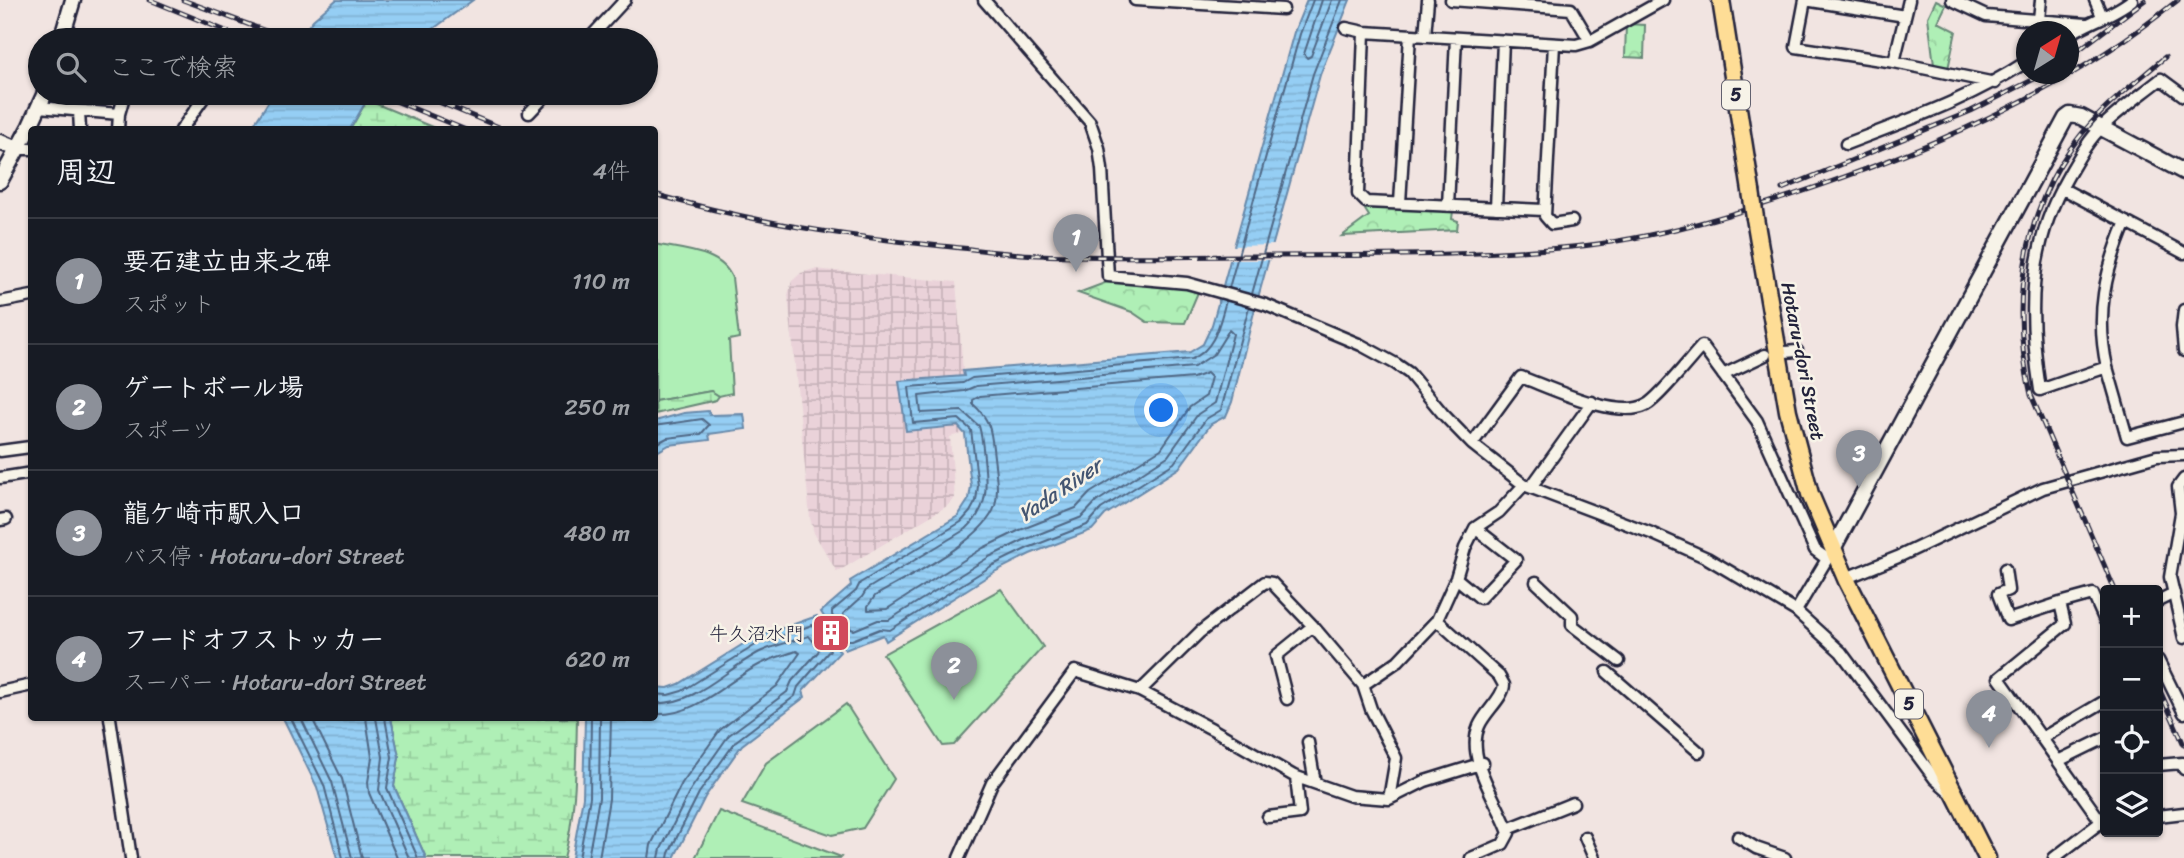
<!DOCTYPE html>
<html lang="ja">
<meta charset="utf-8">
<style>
body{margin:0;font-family:Sriracha,"Klee One",sans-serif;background:#20242c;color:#f1f3f6}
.controls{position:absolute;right:21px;bottom:21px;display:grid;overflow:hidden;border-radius:7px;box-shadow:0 2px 5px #0004}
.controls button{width:63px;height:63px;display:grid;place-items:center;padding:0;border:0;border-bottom:2px solid #363941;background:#171b24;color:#f1f3f6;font:35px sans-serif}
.compass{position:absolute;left:2016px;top:21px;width:63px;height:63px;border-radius:50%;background:#171b24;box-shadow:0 2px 5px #0004;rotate:37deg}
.you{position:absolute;left:1162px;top:411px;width:24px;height:24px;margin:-18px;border:5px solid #fff;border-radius:50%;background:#1a73e8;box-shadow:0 0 0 10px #1a73e833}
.badge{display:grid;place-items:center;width:46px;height:46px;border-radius:50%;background:#8c9099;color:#fff;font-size:23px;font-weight:700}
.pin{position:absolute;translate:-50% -58px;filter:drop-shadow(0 2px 4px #0008)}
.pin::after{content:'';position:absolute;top:37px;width:24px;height:21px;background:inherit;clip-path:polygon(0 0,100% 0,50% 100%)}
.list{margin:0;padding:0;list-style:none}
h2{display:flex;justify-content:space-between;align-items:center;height:91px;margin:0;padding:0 28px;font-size:30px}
h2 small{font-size:23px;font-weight:400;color:#9ea1a6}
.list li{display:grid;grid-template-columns:46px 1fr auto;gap:21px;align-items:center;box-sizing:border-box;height:126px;padding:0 28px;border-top:2px solid #363941}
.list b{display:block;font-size:26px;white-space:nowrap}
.list p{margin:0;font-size:23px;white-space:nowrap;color:#9ea1a6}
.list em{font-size:23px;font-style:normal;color:#9ea1a6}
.icon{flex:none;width:38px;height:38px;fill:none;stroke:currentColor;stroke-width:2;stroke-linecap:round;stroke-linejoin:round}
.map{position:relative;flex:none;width:2184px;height:858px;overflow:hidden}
.search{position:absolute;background:#171b24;box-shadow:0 2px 5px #0004;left:28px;top:28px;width:630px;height:77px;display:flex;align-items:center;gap:18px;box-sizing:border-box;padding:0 24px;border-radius:38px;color:#9ea1a6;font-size:26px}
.panel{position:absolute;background:#171b24;box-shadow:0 2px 5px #0004;left:28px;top:126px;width:630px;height:595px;border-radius:7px}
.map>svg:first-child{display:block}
.industrial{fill:url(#industrial-grid)}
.grass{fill:#afefb6;stroke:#688878;stroke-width:2}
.forest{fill:url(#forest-crowns);stroke:#688878;stroke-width:2}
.wetland{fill:url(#wetland-marsh);stroke:#688878;stroke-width:2}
.water{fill:url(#water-rules);stroke:#6789aa;stroke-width:2}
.pier{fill:#f1e4e1}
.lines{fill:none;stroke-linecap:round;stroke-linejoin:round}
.shore{stroke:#506785;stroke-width:2}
.street-casing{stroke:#22223b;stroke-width:15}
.secondary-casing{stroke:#22223b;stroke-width:19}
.primary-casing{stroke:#22223b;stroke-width:21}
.street{stroke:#f7f3e8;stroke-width:10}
.secondary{stroke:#f7f3e8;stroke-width:14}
.primary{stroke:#fedd96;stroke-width:16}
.rail-casing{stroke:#22223b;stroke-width:5}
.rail{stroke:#f7f3e8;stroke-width:2.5;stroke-dasharray:8;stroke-linecap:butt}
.primary-bridge-casing{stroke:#22223b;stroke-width:21;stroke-linecap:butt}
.primary-bridge{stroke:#fedd96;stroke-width:16}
.labels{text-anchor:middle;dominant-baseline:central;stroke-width:5;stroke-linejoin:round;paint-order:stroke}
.shield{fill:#f7f3e8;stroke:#62616f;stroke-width:2}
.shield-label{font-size:18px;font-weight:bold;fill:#22223b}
.street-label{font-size:19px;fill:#22223b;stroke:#f7f3e8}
.poi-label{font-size:19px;fill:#22223b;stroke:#f7f3e8;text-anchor:end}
.water-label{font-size:21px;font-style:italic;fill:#445672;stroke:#f7f3e8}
</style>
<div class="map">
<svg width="2184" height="858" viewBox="0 0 2184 858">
<defs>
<pattern id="industrial-grid" width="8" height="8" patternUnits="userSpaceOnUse" patternTransform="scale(1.75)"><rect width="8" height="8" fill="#ead2d9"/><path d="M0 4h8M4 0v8" fill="none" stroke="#c8b4bb"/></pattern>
<pattern id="forest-crowns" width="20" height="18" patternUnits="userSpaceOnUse" patternTransform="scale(1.75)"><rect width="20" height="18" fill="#afefb6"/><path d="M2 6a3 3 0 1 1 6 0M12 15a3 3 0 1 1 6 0" fill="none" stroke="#96cd9d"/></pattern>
<pattern id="wetland-marsh" width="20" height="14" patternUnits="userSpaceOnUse" patternTransform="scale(1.75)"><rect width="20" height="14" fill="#afefb6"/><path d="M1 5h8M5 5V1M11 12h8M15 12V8" fill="none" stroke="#96cd9d"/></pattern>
<pattern id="water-rules" width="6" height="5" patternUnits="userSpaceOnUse" patternTransform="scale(1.75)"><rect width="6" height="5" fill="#95cef4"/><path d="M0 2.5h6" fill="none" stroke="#80b1d2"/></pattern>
</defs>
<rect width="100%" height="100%" fill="#f1e4e1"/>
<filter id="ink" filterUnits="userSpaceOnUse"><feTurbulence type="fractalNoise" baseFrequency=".0143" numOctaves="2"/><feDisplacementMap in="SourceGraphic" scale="14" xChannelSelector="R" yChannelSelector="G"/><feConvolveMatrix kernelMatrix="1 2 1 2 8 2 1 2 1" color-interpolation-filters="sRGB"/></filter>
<g filter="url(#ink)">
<path class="industrial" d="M814,269L956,282L963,371L967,432L950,437L955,498L947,506L837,572L814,533L810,518L788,295L792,281L801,273Z"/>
<path class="grass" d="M655,244C680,250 721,250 732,278L739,338L729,340L732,393L719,396L711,391L655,401Z
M1001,589L1043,647L954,745L943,746L883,654Z
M846,704L894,779L863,828L832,835L742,804L766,763Z
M719,811L841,857L840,858H695Z"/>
<path class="forest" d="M1936,0L1946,5L1938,22L1956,31L1948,69L1934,65L1928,17Z
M1626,24L1645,25L1644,58L1625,57Z
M1362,205L1453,211L1452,219L1458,221L1457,230L1342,236L1369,216Z
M1110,281L1189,288L1199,290L1185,323L1147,322L1132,312L1078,293Z"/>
<path class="wetland" d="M367,100L437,129L350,130Z
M711,391L719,396L716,400L655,414V401Z
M391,718H577C576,765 576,812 564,858H426L394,786L399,757Z"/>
<path class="water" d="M336,0H473L418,40H302L299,38L313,20Z
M1307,0H1350L1320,75L1254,312L1232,402L1226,416L1211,424L1179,468L1105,515L1092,530L1030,554L996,571L886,641L883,635L845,650L821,612L851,586L850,581L958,516L969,499L971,486L965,434L958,426L906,431L899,381L964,376L963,371L1190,352L1203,344L1212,325L1294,32Z
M274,93H371L350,129H251Z
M708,411L710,415L744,414L746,429L709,434L710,440L669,445L655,453V421L684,413Z
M817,616L840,652L803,691L805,697L742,745L705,797L674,858H572L583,797L585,718H654L655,687L668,688L679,684L764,631L766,634Z
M283,718H391L399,757L394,786L426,858H337L317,787Z"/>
<path class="pier" d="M1277,245L1273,260H1226L1230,246Z"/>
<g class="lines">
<path class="shore" d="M1322,0L1304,54L1307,58L1311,56L1332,0
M1229,288L1300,34L1313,0
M1252,294L1313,74L1342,0
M1226,301C1219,324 1216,348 1192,359L972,378L963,383L909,387L913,423L959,419L971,430L978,486L976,501L970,512L961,522L860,583L856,591L832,611V615L847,640H852L880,629L890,630L993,565L1028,548L1087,525L1101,509L1174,463L1206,419L1221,410L1249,307
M1229,330L1233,334L1215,403L1198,414L1168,456L1096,502L1082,517L1024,540L989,557L889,620H878L854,630L851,629L843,614L862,597L867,589L966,529C989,508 987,486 984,458C983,447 982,436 979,426L962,411L921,413L919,396L964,391L976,386L1194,367L1214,354Z
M1207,373L1211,377L1206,396L1190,407L1161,449L1090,493L1076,508L1020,530L983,548L887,609L868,610V606L875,596C907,577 984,541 995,506C999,490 996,474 994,457C991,433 992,421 973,404V400L980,396L1193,378Z
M654,426L702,419L709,425L701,434L667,438L654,445
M654,694L668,695L682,691L762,641H769L812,625L815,626L830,650L798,687L795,696L736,741L699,793L669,853L668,858
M654,703C696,706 726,668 762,651C776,645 794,641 809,636L819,649L818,652L792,681L787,692L729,735L691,789L661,849L659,858
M291,718L324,785L343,858
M301,718L332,782L352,858
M312,718L342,779L362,858
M366,718L372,757L368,782L369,793L397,858
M376,718L383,757L379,790L409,858
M385,718L392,757L387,788L418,858
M579,858L590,797L591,718
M588,858L599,798L600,718
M599,858L609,799L611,718
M649,858L651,845L682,783L720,730L777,686L800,653L796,651C786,655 775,657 765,662C728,678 699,717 654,714"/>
<defs>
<path id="street" d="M984,0L1090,122L1099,148L1102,169L1108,276L1187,283L1266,305L1361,345L1396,364L1409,373L1443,414L1472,444L1524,485L1651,533L1707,558L1796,611L1841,652L1935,779L1952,794
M1135,0L1283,9
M1451,0L1571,9L1590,41
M1909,0L1894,62L1995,83
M1952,0L1986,16L2086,24
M2095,0L2102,16
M2039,19L2041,0
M1346,28L1364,32L1576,45L1590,41L1663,0
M1364,32L1358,194L1366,202L1544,210
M2068,35C2089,22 2113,15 2132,0
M1425,36L1428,0
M588,40L625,0
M1554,44L1545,216L1552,224L1572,221
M1894,62L1796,47L1805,0L1905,16
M2184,96L2161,79C2141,95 2120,109 2102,127C2088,140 2078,159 2068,176C2028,246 2028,312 2040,390L2107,367L2127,437L2184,422
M39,107L119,114L125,93
M79,111L80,130
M529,113L548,93
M118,130L119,114
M181,130L207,93
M1846,144C1908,120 1970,99 2026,62
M17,149H32
M2061,188L2184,253
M1400,203L1410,35
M1448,206L1456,38
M1496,208L1503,41
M0,302L32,296
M2184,310L2182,327L2184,351
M1785,352L1797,351
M2107,367C2095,314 2105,271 2126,222
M1723,375L1765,355
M1472,444L1521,377C1551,388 1617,420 1646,405C1658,399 1690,359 1702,346L1757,421L1815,550L1827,559
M0,451L30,447
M0,478L32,473
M2184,479L2178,487L2181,513L2170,577L2184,638
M1531,487L1592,402
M0,520L6,519
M2005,569L2008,590L1998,594L2008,620L2060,603
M1456,578L1480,598L1516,560L1475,528
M1846,578L1898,557L2043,488L2157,456L2184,455
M1536,582L1572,616V625L1619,661
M2158,601L2174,593
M1796,611L1830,554
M1437,620L1499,676L1504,685C1503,698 1485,712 1479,726C1465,759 1498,801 1509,833L1503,844L1471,858
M2158,660L2184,713
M1607,672L1699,752
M1363,685L1398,661L1437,620L1456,578L1465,548L1475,528L1499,512L1524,485
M1140,691L1200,632L1265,582L1272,583L1313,626L1363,685L1371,709L1396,758L1389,799
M0,692L32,685
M1287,699L1276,656L1313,626
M110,718L131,858
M2042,738L2105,701
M1308,742L1315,783
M2058,761L2105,738
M2158,765L2182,763L2184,769
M2158,816L2184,813
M1268,817L1300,813L1296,777
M2102,823L1999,678L2065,624L2060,603L2093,594L2105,621
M1508,829L1573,803
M1585,837L1594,858
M1738,837L1756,848L1785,858
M959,858L992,783L1075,671L1140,691L1212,729L1294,776L1351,796L1389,799L1425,781L1483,763
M2054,858L2097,825L2105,822"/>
<path id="secondary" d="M61,40L73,0
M0,142L17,149
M0,181L30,126L45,93
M1833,549L2066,118L2070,115L2081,117L2184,172"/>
<path id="primary" d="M1721,0L1751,191
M1755,218L1788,411L1810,494L1847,581L1987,858"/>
</defs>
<use href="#street" class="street-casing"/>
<use href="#secondary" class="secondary-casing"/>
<use href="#primary" class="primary-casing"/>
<use href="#street" class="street"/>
<use href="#secondary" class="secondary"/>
<use href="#primary" class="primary"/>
<defs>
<path id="rail" d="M150,0L248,40
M183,0L290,40
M2068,58L2145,0
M376,93L466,130
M417,93L506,130
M1782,189L1971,111L2044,74
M654,194C755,223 848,237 952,247C981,250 1010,254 1039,255C1108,258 1177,257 1246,256C1354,255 1464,257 1572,247C1656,239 1740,213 1819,186C1948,141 2071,87 2178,0
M2115,590L2031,395C2008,299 2024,195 2093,121C2115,97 2141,78 2165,57
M2158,686L2184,745"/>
</defs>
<use href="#rail" class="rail-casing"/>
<use href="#rail" class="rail"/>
<defs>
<path id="primary-bridge" d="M1751,191L1755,218"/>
</defs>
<use href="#primary-bridge" class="primary-bridge-casing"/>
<use href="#primary-bridge" class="primary-bridge"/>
</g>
</g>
<defs>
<symbol id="building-square" viewBox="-11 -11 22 22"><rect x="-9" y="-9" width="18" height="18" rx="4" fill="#d1495b" stroke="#f7f3e8"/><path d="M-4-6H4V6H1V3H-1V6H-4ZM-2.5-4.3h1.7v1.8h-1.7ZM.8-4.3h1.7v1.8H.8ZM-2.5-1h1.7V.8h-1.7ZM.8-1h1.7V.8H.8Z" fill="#fff"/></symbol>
</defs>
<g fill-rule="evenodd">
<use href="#building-square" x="809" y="611" width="44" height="44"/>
</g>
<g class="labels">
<g class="shield">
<rect x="1722" y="80.5" width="28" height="29" rx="5"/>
<rect x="1895" y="689.5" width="28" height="29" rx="5"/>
</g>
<g class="shield-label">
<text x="1736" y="95">5</text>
<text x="1909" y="704">5</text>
</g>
<g class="street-label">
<text transform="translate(1803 361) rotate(79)">Hotaru-dori Street</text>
</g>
<g class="poi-label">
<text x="804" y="633">牛久沼水門</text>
</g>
<g class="water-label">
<text transform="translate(1060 490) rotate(-34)">Yada River</text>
</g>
</g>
</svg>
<div class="controls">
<button>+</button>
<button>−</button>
<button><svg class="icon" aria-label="locate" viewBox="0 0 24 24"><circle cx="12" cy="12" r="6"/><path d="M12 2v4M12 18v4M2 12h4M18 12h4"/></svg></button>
<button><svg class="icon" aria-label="layers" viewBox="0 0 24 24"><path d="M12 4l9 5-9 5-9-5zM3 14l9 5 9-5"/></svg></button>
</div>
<svg class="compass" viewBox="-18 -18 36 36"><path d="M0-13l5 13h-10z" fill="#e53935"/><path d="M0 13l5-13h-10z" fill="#9ea1a6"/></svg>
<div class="you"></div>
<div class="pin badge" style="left:1076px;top:272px">1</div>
<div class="pin badge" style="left:954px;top:700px">2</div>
<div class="pin badge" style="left:1859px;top:488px">3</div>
<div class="pin badge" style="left:1989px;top:748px">4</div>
<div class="search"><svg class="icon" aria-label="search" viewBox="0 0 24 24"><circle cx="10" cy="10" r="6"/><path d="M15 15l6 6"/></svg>ここで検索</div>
<section class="panel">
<h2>周辺<small>4件</small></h2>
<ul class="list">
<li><span class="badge">1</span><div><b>要石建立由来之碑</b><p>スポット</p></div><em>110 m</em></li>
<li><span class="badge">2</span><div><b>ゲートボール場</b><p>スポーツ</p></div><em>250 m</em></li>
<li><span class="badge">3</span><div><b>龍ケ崎市駅入口</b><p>バス停 · Hotaru-dori Street</p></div><em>480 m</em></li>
<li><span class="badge">4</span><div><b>フードオフストッカー</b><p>スーパー · Hotaru-dori Street</p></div><em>620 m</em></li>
</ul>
</section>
</div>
